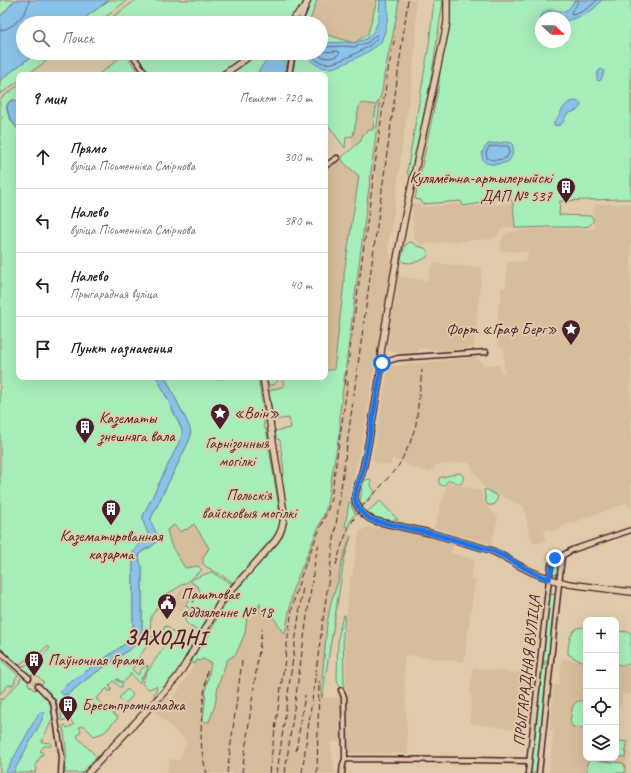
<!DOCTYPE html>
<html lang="ru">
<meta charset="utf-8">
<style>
body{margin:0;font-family:Caveat,sans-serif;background:#f2f2f2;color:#202124}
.controls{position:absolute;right:12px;bottom:12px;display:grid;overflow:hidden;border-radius:8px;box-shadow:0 4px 16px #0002}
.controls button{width:36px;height:36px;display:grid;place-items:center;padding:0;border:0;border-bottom:1px solid #e0e0e0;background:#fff;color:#202124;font:20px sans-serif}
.compass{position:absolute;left:535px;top:12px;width:36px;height:36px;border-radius:50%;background:#fff;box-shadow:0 4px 16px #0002;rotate:112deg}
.stop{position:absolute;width:12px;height:12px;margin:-9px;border:3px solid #1a73e8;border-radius:50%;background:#fff}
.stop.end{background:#1a73e8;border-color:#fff;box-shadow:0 1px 4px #0008}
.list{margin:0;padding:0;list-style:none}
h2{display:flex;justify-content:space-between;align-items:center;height:52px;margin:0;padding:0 16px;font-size:17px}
h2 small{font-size:13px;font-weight:400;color:#757577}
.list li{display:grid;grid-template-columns:26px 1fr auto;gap:12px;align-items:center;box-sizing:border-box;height:64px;padding:0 16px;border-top:1px solid #e0e0e0}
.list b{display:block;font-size:15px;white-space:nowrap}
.list p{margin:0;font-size:13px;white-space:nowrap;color:#757577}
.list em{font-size:13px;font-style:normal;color:#757577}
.icon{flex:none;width:22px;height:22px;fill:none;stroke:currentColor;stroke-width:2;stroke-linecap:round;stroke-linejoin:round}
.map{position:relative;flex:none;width:631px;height:773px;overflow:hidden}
.search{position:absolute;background:#fff;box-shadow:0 4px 16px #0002;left:16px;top:16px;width:312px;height:44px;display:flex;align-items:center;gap:10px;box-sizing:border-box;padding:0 14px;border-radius:22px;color:#757577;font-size:15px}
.panel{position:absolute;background:#fff;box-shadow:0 4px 16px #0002;left:16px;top:72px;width:312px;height:308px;border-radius:8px}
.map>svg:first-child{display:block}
.built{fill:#d6bd9c}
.green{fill:#a7edba;stroke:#788672;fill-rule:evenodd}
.water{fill:#8ac3e9;stroke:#70819d}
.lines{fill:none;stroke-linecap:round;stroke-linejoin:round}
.shore{stroke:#646177;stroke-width:1}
.minor-tunnel{stroke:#c1a991;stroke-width:4;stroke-dasharray:4 2;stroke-linecap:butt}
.minor-casing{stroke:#4a1f2b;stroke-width:7}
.major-casing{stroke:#4a1f2b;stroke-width:8}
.minor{stroke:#dfcbaa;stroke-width:4}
.major{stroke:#dfcbaa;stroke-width:5.5}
.rail{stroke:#4a1f2b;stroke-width:1;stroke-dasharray:6 3;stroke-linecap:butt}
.route{stroke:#1a73e8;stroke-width:5}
.labels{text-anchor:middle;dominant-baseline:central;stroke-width:4;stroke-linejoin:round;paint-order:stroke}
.poi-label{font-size:16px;fill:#4a1f2b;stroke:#dfcbaa;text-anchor:start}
.park-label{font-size:16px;fill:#533439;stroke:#dfcbaa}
.street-label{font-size:16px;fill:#4a1f2b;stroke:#dfcbaa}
.district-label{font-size:20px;font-weight:bold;letter-spacing:1px;fill:#4a1f2b;stroke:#dfcbaa}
</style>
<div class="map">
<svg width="631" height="773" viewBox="0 0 631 773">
<rect width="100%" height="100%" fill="#dfcbaa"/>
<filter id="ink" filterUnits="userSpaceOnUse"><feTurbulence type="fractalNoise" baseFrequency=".025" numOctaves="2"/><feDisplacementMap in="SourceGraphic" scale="8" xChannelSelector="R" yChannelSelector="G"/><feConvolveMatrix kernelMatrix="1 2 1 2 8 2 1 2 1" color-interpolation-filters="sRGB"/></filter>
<g filter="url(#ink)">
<path class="built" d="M317,0H377L368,34L353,43L321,33V23H309Z
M395,0H416V39L412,80L402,147L394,212L388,245L392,264L363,437L352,484L350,489L345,527L351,536L344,560L337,612L322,698L342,697L343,699L344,741L330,742L335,773H166L167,772L169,762L173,758L177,761L180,757L187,742L154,711L167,697L171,699L176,694L208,642L284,548L333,371L325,370V166L337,158L342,159L343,156L354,148L352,145L354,107Z
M513,203L515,227L505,228L499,231V235L492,239L420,244L414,238L412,204H420V207L461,204V208Z
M596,204H631V507L629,508L627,503L561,527V528L550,532L549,529L546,530L544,531L546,541L534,544L529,533L524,507L483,486L468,462L435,465L434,469L430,472L411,467L400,461L392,458L391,465L376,464V462L372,461L388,369L392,366L477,357L483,365H500V372L504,373V348H501L498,345V304H501V289L502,288L506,287L507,262L527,261L528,252L500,251L501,240L506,233L528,229H594L593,210Z
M434,263L482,268L474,347L446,350L419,348L417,353L404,354L387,351L398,276L428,281L430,270Z
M448,482L481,491L482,498L489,509L498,517L491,544L434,528Z
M165,513L215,532L209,561L195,570L155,582L153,550L170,538L162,523Z
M366,528H387L423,535L435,539L452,544L453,545L451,553L475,559L470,579L475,580L464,662L405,655L404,661L408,754L348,753L345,632L350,577H352L359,532Z
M191,582L197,587L196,589L181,613L176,610L174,600L182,588Z
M562,659L586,662V758H616V740L629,741L625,773H549L554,730H550L554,685H559Z
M616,666L631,667V695L622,694L621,707L618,706L616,727Z
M473,668L529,674L523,731L469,723L472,700L470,692Z"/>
<path class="green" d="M0,0H15L0,17Z
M109,0H127L98,23H78Z
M136,0H304L295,23H119L114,16Z
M311,0H317L309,23H301Z
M377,0H399C396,24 390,46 385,70C382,82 384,95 376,105L362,103L359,107L353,136L346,137L345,148L325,121V75H291L295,53H321V33L354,43L368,34Z
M434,0H443L431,79L411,178L407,172L429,45Z
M449,0H631V199H619L560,201L559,215L590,216L593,218V222L589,226L581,227H547L519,228L515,227L513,203L507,193L492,191L490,200L487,202L463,206L461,201L422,204L421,200L415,199L439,85V74L449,30ZM541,18H565V42H541Z
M37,53H57L27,75H19V81L0,94V81L17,67Z
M137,53H289L285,75H149L137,61Z
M125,54L140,74L138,75H98Z
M19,85V102C16,100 13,99 10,101C0,107 14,125 19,131V377H157L182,430L183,434L182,438L143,516C143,525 149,530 148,538L138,545L133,558V629L131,637L125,644L65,686L61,690L60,692L66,695L68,694L88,678L133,647C139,642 142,637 142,629V567C141,565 140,563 140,561C137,553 145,550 151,547V518L187,445C191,437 191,433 188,424L165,377H209L213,379L240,377H258L265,422H264V428L266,429L280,514L279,529L274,538L235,584L220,574L211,570V569L206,567L203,563V558L209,548L194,524L186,530L185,529L181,532L174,525L167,530C168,534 169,538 170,542C172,549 181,561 185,568L198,566L202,570C198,574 191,577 188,582L181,585V586L165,595L151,617L150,632L149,636L154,637L140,655L139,660L132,669L138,675L143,667H145L148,665L147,670L142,678H140L141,681L139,683L134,678L132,674H130L129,677L123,682L117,679L116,680L122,683V687H120L114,681L109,686L111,688V691H108L107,688L96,699L118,718L109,727L108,729L103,733L94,736L84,726L79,727L81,731L77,737L97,757L82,773H65V768L64,767C64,765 65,763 66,761C67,754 65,734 63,728V726L65,725L67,728L74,725L69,718L62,721L61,712L66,711V705H60L57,704C54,696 47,691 41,685L44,682L36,675H32L31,676L22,667V666L28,665L32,668L50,648L47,646L41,652L38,654L28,658L20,664L17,665L0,649V121L2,117L0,114V99Z
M380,103L340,411V429L326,509L293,589L285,634H284L274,618L269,617L260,612V603L258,609L248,607L245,633L236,654L227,660L218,686L215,705L209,722L203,721L206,689L211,663L203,659L199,661L197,660L194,664L192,663V659L199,646L204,645L221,610L238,587L277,542L284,531L280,479L284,473L280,440L275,438L274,431L291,428L289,418L273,420L269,392V391L284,386L282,377H325V370H334L344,282V274L359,176L344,163L342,159L343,156L361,141L363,134L367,133L368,130H373L376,108Z
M410,242L413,243L417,246L425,248L428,252L427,257C419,262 412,264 403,262L401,259L405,245Z
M266,377H277L278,380L274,385H270L266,382Z
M459,473C465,475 464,479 461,484C455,484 449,475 445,485C439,487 439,483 439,478Z
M370,479L371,481V486L375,492L362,505L360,502L362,487L365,480Z
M486,489L498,496L495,504L492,505H488L486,502L484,490Z
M380,501L382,503L398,520C387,520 376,520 367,512Z
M349,502L351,503L352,508L355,513L347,527H345Z
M351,536L344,560L322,698L321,693L327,624L331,602L338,582L342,561Z
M557,561L559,562V565L557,575L552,574L554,564Z
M211,572L234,585L202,631L200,632C187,624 179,623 190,608L186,606V604L189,602L190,597L193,596L195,591H197V595L194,598L193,603L200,591L198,587L190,581L195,578Z
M549,594L556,595L549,662L542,661Z
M344,615H345L343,634L344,685V687L341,688L339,685L337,680C338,663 336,630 344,615Z
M165,626L168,627L179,638L193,648L181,667L169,685L155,697L154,694L157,687L156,686L149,689L142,684C147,668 160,654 170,640L161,633L163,628L164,629Z
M583,627L586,628V661L578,660L568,654C568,646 569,634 576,629C577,628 581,627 583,627Z
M616,631L629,632L631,634V663C627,666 621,665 616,664Z
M0,659L18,675L15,679V681L13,685H8L0,694Z
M542,664H548L537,773H530Z
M22,677H25L28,679V684L34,690L38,689C44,694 55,703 54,712C54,717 44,737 41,742L51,743V746H44L40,751L43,753L35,765L37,769L35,771L36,773H33L31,771V773H0V698L2,700L20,681V679Z
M127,689L133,695L126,703L119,698Z
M578,701H586V728L573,727L570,722L573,705Z
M618,741L627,742L625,757L616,756Z
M590,760L622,763L624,764L625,767V773H587V763Z"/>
<path class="water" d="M15,0H109L78,23H23V53H37L17,67L0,81V17Z
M380,0H387C389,12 388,22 384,34C383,36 382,40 381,42C375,50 340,67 331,68C321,69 309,63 307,53H321V43L345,42L354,43C358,41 362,41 366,39C373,35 378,24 379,16C380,11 379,6 380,0Z
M575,0H601C595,12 578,18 565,21V18H541V22L540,20C541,13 547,9 554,10C557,10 560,12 564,11C569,10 572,4 575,0Z
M276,58L284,59C286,65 286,69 283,75H256L265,62Z
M601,69L604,71L603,75L601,80L598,81L597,79C597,76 597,71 601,69Z
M13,100L19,102V131C13,123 0,105 13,100Z
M576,101L581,103C581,111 573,111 567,114C564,119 563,128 554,125V122C563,114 561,102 576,101Z
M507,142L512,143C515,149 512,157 508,162C501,164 481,168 482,155C482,151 485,147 488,144Z
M157,377H165L190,428L191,436L187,445L151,518C150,525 158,531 157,539C157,549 138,547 139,558C139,562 141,564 142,567V635L140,640L133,647L88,678L68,694L63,695L60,692L61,690L65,686L125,644C130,640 132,635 133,629V553L136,547L148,538C149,530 142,525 143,516L182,436V430Z
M41,712H43L44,714L41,722L13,773H5L39,713Z"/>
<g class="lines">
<path class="shore" d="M578,0C578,5 574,8 571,12L572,15C581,13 591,7 597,0
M0,30C12,30 29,12 29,0
M311,53C313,61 324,65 332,63C342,61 375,46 378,36L377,35H376L367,43L359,45L354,47L345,46L321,47
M317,53L320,56C327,59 334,59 340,53L338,51L321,52
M507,146L509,147V153L506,158C500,160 491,161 487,158L486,153L489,147Z"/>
<path class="minor-tunnel" d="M29,678L38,686"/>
<defs>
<path id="minor" d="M299,23L305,9
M131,53L147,75
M289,75L293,53
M325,166L337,158
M382,363L398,358L486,352
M0,652L29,678
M38,686L47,695L53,702L62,757L61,773
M341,690L344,697L345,759L343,764L342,773
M345,759L472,760L529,761
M528,773L549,579L551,565L555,558C562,557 566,553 572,550L631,530
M539,773L562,556"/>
<path id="major" d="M447,0V22L445,33L427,116L406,211L394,274L381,352L382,363C376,398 371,434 363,469C361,479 354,489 355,499C356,508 366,518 375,521L430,533L490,550C500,554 509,560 518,565C534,574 551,580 569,584L631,592
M289,23L305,7L308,0
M223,75L254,53
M88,773L166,690L178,676L186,663L220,603L275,541C282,532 284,524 284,513L263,377"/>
</defs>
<use href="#minor" class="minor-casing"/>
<use href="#major" class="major-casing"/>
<use href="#minor" class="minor"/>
<use href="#major" class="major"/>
<path class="rail" d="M345,385L388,70L395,37
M336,565L341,547L349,527L360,509L376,492L399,465L410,443L416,424L422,370
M207,671C203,704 196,741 207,773
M296,751L305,695
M227,773L242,661
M242,773L262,629
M269,773L292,609C299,574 315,542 328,509L331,498L348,381
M277,773L303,586
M285,773L315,560L319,543
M302,773L408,0
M317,773L319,681"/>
</g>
</g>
<g class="lines" filter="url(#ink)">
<path class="route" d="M382,363C376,398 371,434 363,469C361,479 354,489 355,499C356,508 366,518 375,521L430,533L490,550C511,558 527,572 549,579L552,565L555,558"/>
</g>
<defs>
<symbol id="building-pin" viewBox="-11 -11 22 30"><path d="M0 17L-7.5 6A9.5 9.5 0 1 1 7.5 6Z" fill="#4a1f2b" stroke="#dfcbaa"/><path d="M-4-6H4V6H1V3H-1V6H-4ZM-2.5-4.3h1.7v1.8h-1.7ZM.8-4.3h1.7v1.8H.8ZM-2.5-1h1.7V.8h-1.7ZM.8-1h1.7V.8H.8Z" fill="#fff"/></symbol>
<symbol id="sight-pin" viewBox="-11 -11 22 30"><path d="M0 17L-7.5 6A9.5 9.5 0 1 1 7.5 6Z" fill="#4a1f2b" stroke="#dfcbaa"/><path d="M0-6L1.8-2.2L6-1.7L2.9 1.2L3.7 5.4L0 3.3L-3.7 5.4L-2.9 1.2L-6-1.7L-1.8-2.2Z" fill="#fff"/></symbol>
<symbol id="civic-pin" viewBox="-11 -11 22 30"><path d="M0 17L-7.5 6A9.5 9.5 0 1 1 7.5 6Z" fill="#4a1f2b" stroke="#dfcbaa"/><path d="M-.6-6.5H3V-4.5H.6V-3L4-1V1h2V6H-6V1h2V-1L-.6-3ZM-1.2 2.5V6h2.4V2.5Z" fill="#fff"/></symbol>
</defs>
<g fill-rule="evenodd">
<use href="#building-pin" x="555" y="176" width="22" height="30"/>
<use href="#sight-pin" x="560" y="318" width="22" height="30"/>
<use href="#sight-pin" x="209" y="402" width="22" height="30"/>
<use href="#building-pin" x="74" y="416" width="22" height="30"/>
<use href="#building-pin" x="100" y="498" width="22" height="30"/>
<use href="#civic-pin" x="156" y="592" width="22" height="30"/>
<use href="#building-pin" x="23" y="649" width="22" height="30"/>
<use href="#building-pin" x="57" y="694" width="22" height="30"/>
</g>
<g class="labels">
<g class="poi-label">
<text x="552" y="178" text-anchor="end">Кулямётна-артылерыйскі<tspan x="552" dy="18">ДАП № 537</tspan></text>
<text x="557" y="329" text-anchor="end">Форт «Граф Берг»</text>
<text x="234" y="413">«Воін»</text>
<text x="99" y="418">Казематы<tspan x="99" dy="18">знешняга вала</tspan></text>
<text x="111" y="536" text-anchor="middle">Казематированная<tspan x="111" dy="18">казарма</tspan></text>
<text x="181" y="594">Паштовае<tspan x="181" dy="18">аддзяленне № 18</tspan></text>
<text x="48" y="660">Паўночная брама</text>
<text x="82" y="705">Брестпромналадка</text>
</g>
<g class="park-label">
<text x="237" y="443">Гарнізонныя<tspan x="237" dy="18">могілкі</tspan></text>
<text x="249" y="495">Польскія<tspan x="249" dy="18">вайсковыя могілкі</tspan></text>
</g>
<g class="street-label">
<text transform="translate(527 671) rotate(-84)">ПРЫГАРАДНАЯ ВУЛІЦА</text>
</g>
<g class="district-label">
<text x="166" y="637">ЗАХОДНІ</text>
</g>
</g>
</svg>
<div class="controls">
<button>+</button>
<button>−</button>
<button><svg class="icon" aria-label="locate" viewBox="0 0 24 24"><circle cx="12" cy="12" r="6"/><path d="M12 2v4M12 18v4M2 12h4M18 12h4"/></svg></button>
<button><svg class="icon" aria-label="layers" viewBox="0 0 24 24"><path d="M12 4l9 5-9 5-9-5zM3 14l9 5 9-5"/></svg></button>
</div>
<svg class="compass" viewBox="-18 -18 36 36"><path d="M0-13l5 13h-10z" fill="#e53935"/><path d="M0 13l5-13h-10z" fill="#757577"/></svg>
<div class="stop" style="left:382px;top:363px"></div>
<div class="stop end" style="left:555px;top:558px"></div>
<div class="search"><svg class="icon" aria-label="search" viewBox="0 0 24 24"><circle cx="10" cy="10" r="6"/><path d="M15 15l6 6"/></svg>Поиск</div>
<section class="panel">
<h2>9 мин<small>Пешком · 720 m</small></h2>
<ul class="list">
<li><svg class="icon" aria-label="ahead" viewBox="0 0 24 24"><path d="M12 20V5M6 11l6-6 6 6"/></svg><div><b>Прямо</b><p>вуліца Пісьменніка Смірнова</p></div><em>300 m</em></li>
<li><svg class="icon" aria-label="left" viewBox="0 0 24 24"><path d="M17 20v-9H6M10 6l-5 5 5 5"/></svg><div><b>Налево</b><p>вуліца Пісьменніка Смірнова</p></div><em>380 m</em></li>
<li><svg class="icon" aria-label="left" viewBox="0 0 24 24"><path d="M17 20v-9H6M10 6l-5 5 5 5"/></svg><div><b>Налево</b><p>Прыгарадная вуліца</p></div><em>40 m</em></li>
<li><svg class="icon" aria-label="arrive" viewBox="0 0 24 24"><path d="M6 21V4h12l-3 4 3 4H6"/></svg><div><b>Пункт назначения</b></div></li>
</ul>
</section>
</div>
